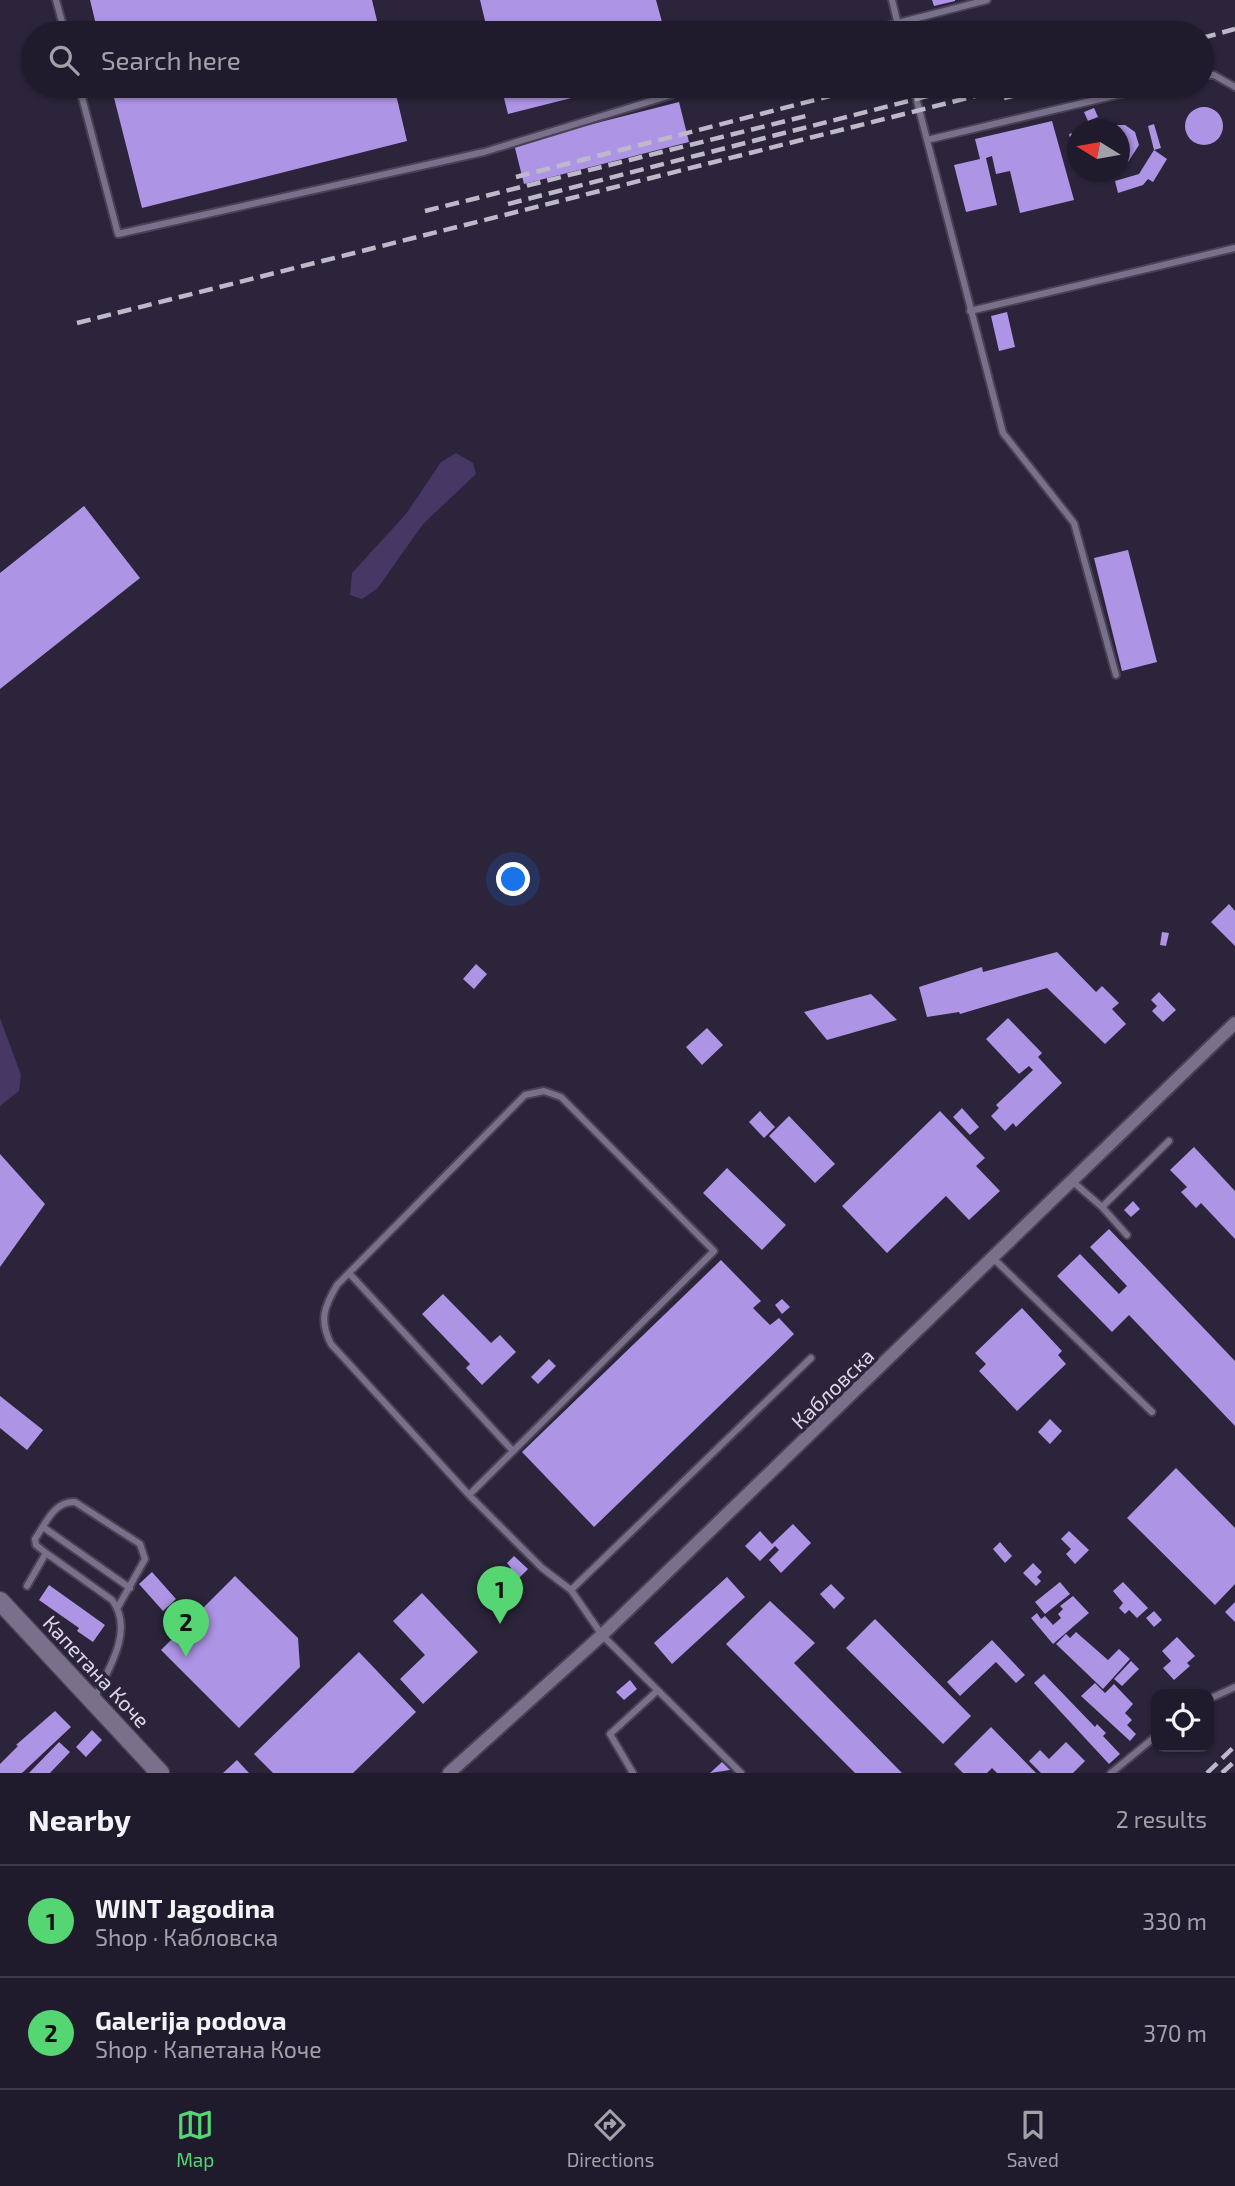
<!DOCTYPE html>
<meta charset="utf-8">
<style>
body{margin:0;font-family:"Exo 2",sans-serif;background:#2d2838;color:#f1f3f6}
.controls{position:absolute;right:21px;bottom:21px;display:grid;overflow:hidden;border-radius:14px;box-shadow:0 2px 5px #0004}
.controls button{width:63px;height:63px;display:grid;place-items:center;padding:0;border:0;border-bottom:2px solid #3d3948;background:#201b2c;color:#f1f3f6;font:35px sans-serif}
.compass{position:absolute;left:1067px;top:119px;width:63px;height:63px;border-radius:50%;background:#201b2c;box-shadow:0 2px 5px #0004;rotate:281deg}
.you{position:absolute;left:514px;top:880px;width:24px;height:24px;margin:-18px;border:5px solid #fff;border-radius:50%;background:#1a73e8;box-shadow:0 0 0 10px #1a73e833}
.badge{display:grid;place-items:center;width:46px;height:46px;border-radius:50%;background:#55d672;color:#111;font-size:23px;font-weight:700}
.pin{position:absolute;translate:-50% -58px;filter:drop-shadow(0 2px 4px #0008)}
.pin::after{content:'';position:absolute;top:37px;width:24px;height:21px;background:inherit;clip-path:polygon(0 0,100% 0,50% 100%)}
.list{margin:0;padding:0;list-style:none}
h2{display:flex;justify-content:space-between;align-items:center;height:91px;margin:0;padding:0 28px;font-size:30px}
h2 small{font-size:23px;font-weight:400;color:#a2a1a9}
.list li{display:grid;grid-template-columns:46px 1fr auto;gap:21px;align-items:center;box-sizing:border-box;height:112px;padding:0 28px;border-top:2px solid #3d3948}
.list b{display:block;font-size:26px;white-space:nowrap}
.list p{margin:0;font-size:23px;white-space:nowrap;color:#a2a1a9}
.list em{font-size:23px;font-style:normal;color:#a2a1a9}
.icon{flex:none;width:38px;height:38px;fill:none;stroke:currentColor;stroke-width:2;stroke-linecap:round;stroke-linejoin:round}
.map{position:relative;flex:none;width:1235px;height:1773px;overflow:hidden}
.search{position:absolute;background:#201b2c;box-shadow:0 2px 5px #0004;left:21px;right:21px;top:21px;height:77px;display:flex;align-items:center;gap:18px;box-sizing:border-box;padding:0 24px;border-radius:38px;color:#a2a1a9;font-size:26px}
.sheet{height:315px;background:#201b2c}
nav{display:flex;justify-content:space-around;align-items:center;box-sizing:border-box;height:98px;border-top:2px solid #3d3948;background:#201b2c;font-size:19px;color:#a2a1a9}
nav a{display:grid;justify-items:center;gap:4px}
nav .on{color:#55d672}
.map>svg:first-child{display:block}
.grass{fill:#473765}
.building{fill:#ae94e5}
.lines{fill:none;stroke-linecap:round;stroke-linejoin:round}
.lane-casing{stroke:#484254;stroke-width:10}
.street-casing{stroke:#484254;stroke-width:16}
.secondary-casing{stroke:#484254;stroke-width:21}
.lane{stroke:#79718c;stroke-width:6}
.street{stroke:#79718c;stroke-width:12}
.secondary{stroke:#79718c;stroke-width:18}
.rail{stroke:#bdb9c9;stroke-width:4.5;stroke-dasharray:14 7;stroke-linecap:butt}
.labels{text-anchor:middle;dominant-baseline:central;stroke-width:7;stroke-linejoin:round;paint-order:stroke}
.street-label{font-size:21px;fill:#dcd8e7;stroke:#2b243a}
</style>
<div class="map">
<svg width="1235" height="1773" viewBox="0 0 1235 1773">
<rect width="100%" height="100%" fill="#2b243a"/>
<path class="grass" d="M456,453L473,463L476,474L423,524L377,589L362,599L350,595L352,573L406,514L441,462Z
M0,1018L21,1075L19,1091L0,1106Z"/>
<path class="building" d="M90,0H372L380,33H98Z
M480,0H656L665,33H488Z
M932,0H955V1L934,6Z
M111,86H394L407,141L142,208Z
M501,86H615V87L508,114Z
M679,102L689,142L524,184L514,144Z
M1185 126a19 19 0 1 1 38 0a19 19 0 1 1-38 0Z
M1094,108L1098,117L1088,121L1084,112Z
M1052,121L1074,200L1020,213L1010,171L996,174L992,156L986,158L997,205L966,212L954,165L980,159L975,139Z
M1154,124L1161,148L1154,150L1167,159L1153,182L1148,179L1143,185L1118,193L1115,181L1139,174L1154,150L1148,126Z
M1112,125H1125L1135,132L1139,145L1128,162L1120,164V130H1104Z
M1078,132V162H1077L1069,134Z
M1007,312L1015,347L999,351L991,316Z
M84,506L140,578L0,689V573Z
M1128,550L1157,662L1122,671L1094,558Z
M1229,904L1235,911V946L1211,922Z
M1162,932L1169,933L1166,946L1160,945Z
M1057,952L1096,992L1102,986L1119,1003L1112,1009L1126,1024L1105,1044L1047,988L960,1014L959,1012L927,1017L919,987L982,967L983,972Z
M476,964L487,974L474,989L463,979Z
M1159,992L1176,1010L1163,1022L1152,1011L1157,1006L1151,1000Z
M871,994L897,1020L827,1040L804,1012Z
M1008,1018L1042,1053L1038,1057L1062,1083L1016,1127L1013,1123L1005,1131L991,1116L999,1108L996,1105L1033,1070L1029,1066L1019,1074L986,1039Z
M707,1028L723,1045L702,1065L686,1047Z
M962,1108L979,1127L970,1135L953,1117Z
M760,1111L775,1127L764,1138L749,1122Z
M940,1111L985,1158L976,1166L1000,1191L969,1220L946,1196L887,1253L842,1206Z
M789,1116L835,1164L815,1183L769,1136Z
M1194,1147L1235,1191V1239L1201,1203L1196,1208L1181,1192L1187,1187L1170,1170Z
M0,1154L45,1204L0,1267Z
M727,1168L786,1225L762,1250L703,1193Z
M1133,1201L1140,1209L1131,1217L1124,1210Z
M1109,1229L1235,1361V1426L1129,1315L1112,1332L1057,1276L1080,1254L1119,1294L1127,1286L1090,1247Z
M721,1260L761,1301L753,1308L770,1325L779,1318L794,1334L594,1527L522,1452Z
M443,1294L491,1343L500,1335L516,1352L482,1385L466,1368L470,1364L422,1314Z
M782,1299L790,1307L782,1314L775,1305Z
M1022,1308L1062,1351L1058,1355L1066,1364L1017,1411L979,1371L986,1364L975,1353Z
M549,1359L556,1366L538,1384L531,1377Z
M0,1396L43,1430L27,1450L0,1428Z
M1050,1419L1062,1431L1050,1444L1038,1432Z
M1176,1468L1235,1528V1584L1215,1605L1127,1518Z
M793,1524L811,1543L781,1573L769,1560L779,1550L775,1546L760,1561L745,1546L760,1531L772,1544Z
M1069,1531L1089,1550L1075,1564L1066,1554L1071,1549L1061,1539Z
M1000,1542L1012,1556L1005,1563L993,1549Z
M514,1556L528,1569L515,1582L506,1573L511,1568L507,1563Z
M1033,1563L1042,1572L1037,1577L1041,1581L1036,1586L1023,1573Z
M152,1572L176,1599L163,1611L139,1584Z
M235,1576L298,1638L300,1667L239,1728L161,1650Z
M727,1577L745,1597L672,1664L654,1643Z
M1060,1582L1070,1594L1045,1614L1035,1602Z
M1123,1582L1148,1608L1137,1618L1129,1610L1125,1614L1119,1608L1123,1603L1113,1591Z
M831,1584L845,1598L834,1609L820,1594Z
M49,1585L105,1625L93,1642L77,1631L79,1628L39,1600Z
M422,1593L478,1652L423,1704L400,1679L425,1655L393,1621Z
M1073,1596L1089,1613L1053,1644L1031,1618L1037,1613L1041,1619L1045,1616L1053,1625L1061,1618L1058,1614L1063,1609L1060,1606Z
M770,1601L815,1643L794,1663L902,1773H855L726,1644Z
M1235,1602V1622L1225,1612Z
M1154,1611L1162,1620L1154,1627L1146,1618Z
M875,1619L971,1716L943,1744L846,1648Z
M1076,1632L1108,1660L1119,1649L1130,1659L1103,1689L1056,1644L1066,1634L1070,1638Z
M1177,1637L1195,1656L1187,1663L1190,1666L1174,1680L1163,1668L1171,1661L1162,1651Z
M992,1640L1025,1675L1016,1683L996,1662L960,1696L947,1682Z
M359,1652L416,1712L353,1773H273L254,1754Z
M1131,1661L1139,1669L1122,1686L1114,1679Z
M1044,1674L1095,1727L1097,1724L1106,1733L1103,1736L1120,1754L1109,1764L1034,1683Z
M630,1680L637,1689L624,1700L616,1692Z
M1095,1683L1105,1693L1114,1684L1133,1704L1125,1713L1132,1720L1127,1725L1136,1734L1130,1741L1081,1696Z
M55,1711L71,1727L22,1773H0V1764L18,1746L16,1745Z
M991,1727L1036,1773H997L992,1768L987,1773H963L954,1764Z
M92,1730L102,1740L86,1757L76,1747Z
M59,1742L70,1752L50,1773H29Z
M1066,1742L1085,1761L1073,1773H1041L1029,1761L1040,1750L1049,1759Z
M237,1760L249,1773H223Z
M722,1762L730,1770L710,1773Z"/>
<g class="lines">
<defs>
<path id="lane" d="M56,0L65,33
M892,0L900,33
M859,33L987,0
M1202,75H1214L1235,87
M79,86L118,234L484,152L671,95L683,86
M913,86L1003,433L1074,523L1116,675
M927,140L1155,86
M970,311L1235,248
M1072,1181L1102,1207L1127,1235
M1102,1207L1169,1141
M994,1259L1152,1412
M349,1273L513,1451
M469,1495L714,1251L561,1097L544,1091L525,1095L337,1285C324,1307 319,1320 331,1344L469,1495L542,1568L571,1590L602,1635L741,1773
M43,1527L130,1588
M46,1553L36,1545L35,1539C46,1523 54,1501 75,1502L140,1544L145,1559L118,1607
M27,1586L46,1553L112,1600C135,1630 108,1670 94,1699
M571,1590L811,1358
M1209,1699L1235,1687
M633,1773L610,1734L657,1691
M1111,1773L1156,1736"/>
<path id="street" d="M449,1773L602,1635L1235,1023"/>
<path id="secondary" d="M0,1601L160,1773"/>
</defs>
<use href="#lane" class="lane-casing"/>
<use href="#street" class="street-casing"/>
<use href="#secondary" class="secondary-casing"/>
<use href="#lane" class="lane"/>
<use href="#street" class="street"/>
<use href="#secondary" class="secondary"/>
<path class="rail" d="M1202,38L1235,29
M1202,49L1210,47
M1004,98L1054,86
M516,177L869,86
M508,204L967,86
M425,211L810,115
M77,323L1015,86
M1207,1773L1235,1746
M1222,1773L1235,1761"/>
</g>
<g class="labels">
<g class="street-label">
<text transform="translate(832 1388) rotate(-44)">Кабловска</text>
<text transform="translate(97 1671) rotate(47)">Капетана Коче</text>
</g>
</g>
</svg>
<div class="controls">
<button><svg class="icon" aria-label="locate" viewBox="0 0 24 24"><circle cx="12" cy="12" r="6"/><path d="M12 2v4M12 18v4M2 12h4M18 12h4"/></svg></button>
</div>
<svg class="compass" viewBox="-18 -18 36 36"><path d="M0-13l5 13h-10z" fill="#e53935"/><path d="M0 13l5-13h-10z" fill="#a2a1a9"/></svg>
<div class="you"></div>
<div class="pin badge" style="left:500px;top:1624px">1</div>
<div class="pin badge" style="left:186px;top:1657px">2</div>
<div class="search"><svg class="icon" aria-label="search" viewBox="0 0 24 24"><circle cx="10" cy="10" r="6"/><path d="M15 15l6 6"/></svg>Search here</div>
</div>
<section class="sheet">
<h2>Nearby<small>2 results</small></h2>
<ul class="list">
<li><span class="badge">1</span><div><b>WINT Jagodina</b><p>Shop · Кабловска</p></div><em>330 m</em></li>
<li><span class="badge">2</span><div><b>Galerija podova</b><p>Shop · Капетана Коче</p></div><em>370 m</em></li>
</ul>
</section>
<nav>
<a class="on"><svg class="icon" aria-label="map" viewBox="0 0 24 24"><path d="M3 6l6-2 6 2 6-2v14l-6 2-6-2-6 2zM9 4v14M15 6v14"/></svg>Map</a>
<a><svg class="icon" aria-label="directions" viewBox="0 0 24 24"><path d="M12 3l9 9-9 9-9-9zM9 14v-3h6M13 9l2 2-2 2"/></svg>Directions</a>
<a><svg class="icon" aria-label="saved" viewBox="0 0 24 24"><path d="M7 4h10v16l-5-4-5 4z"/></svg>Saved</a>
</nav>
